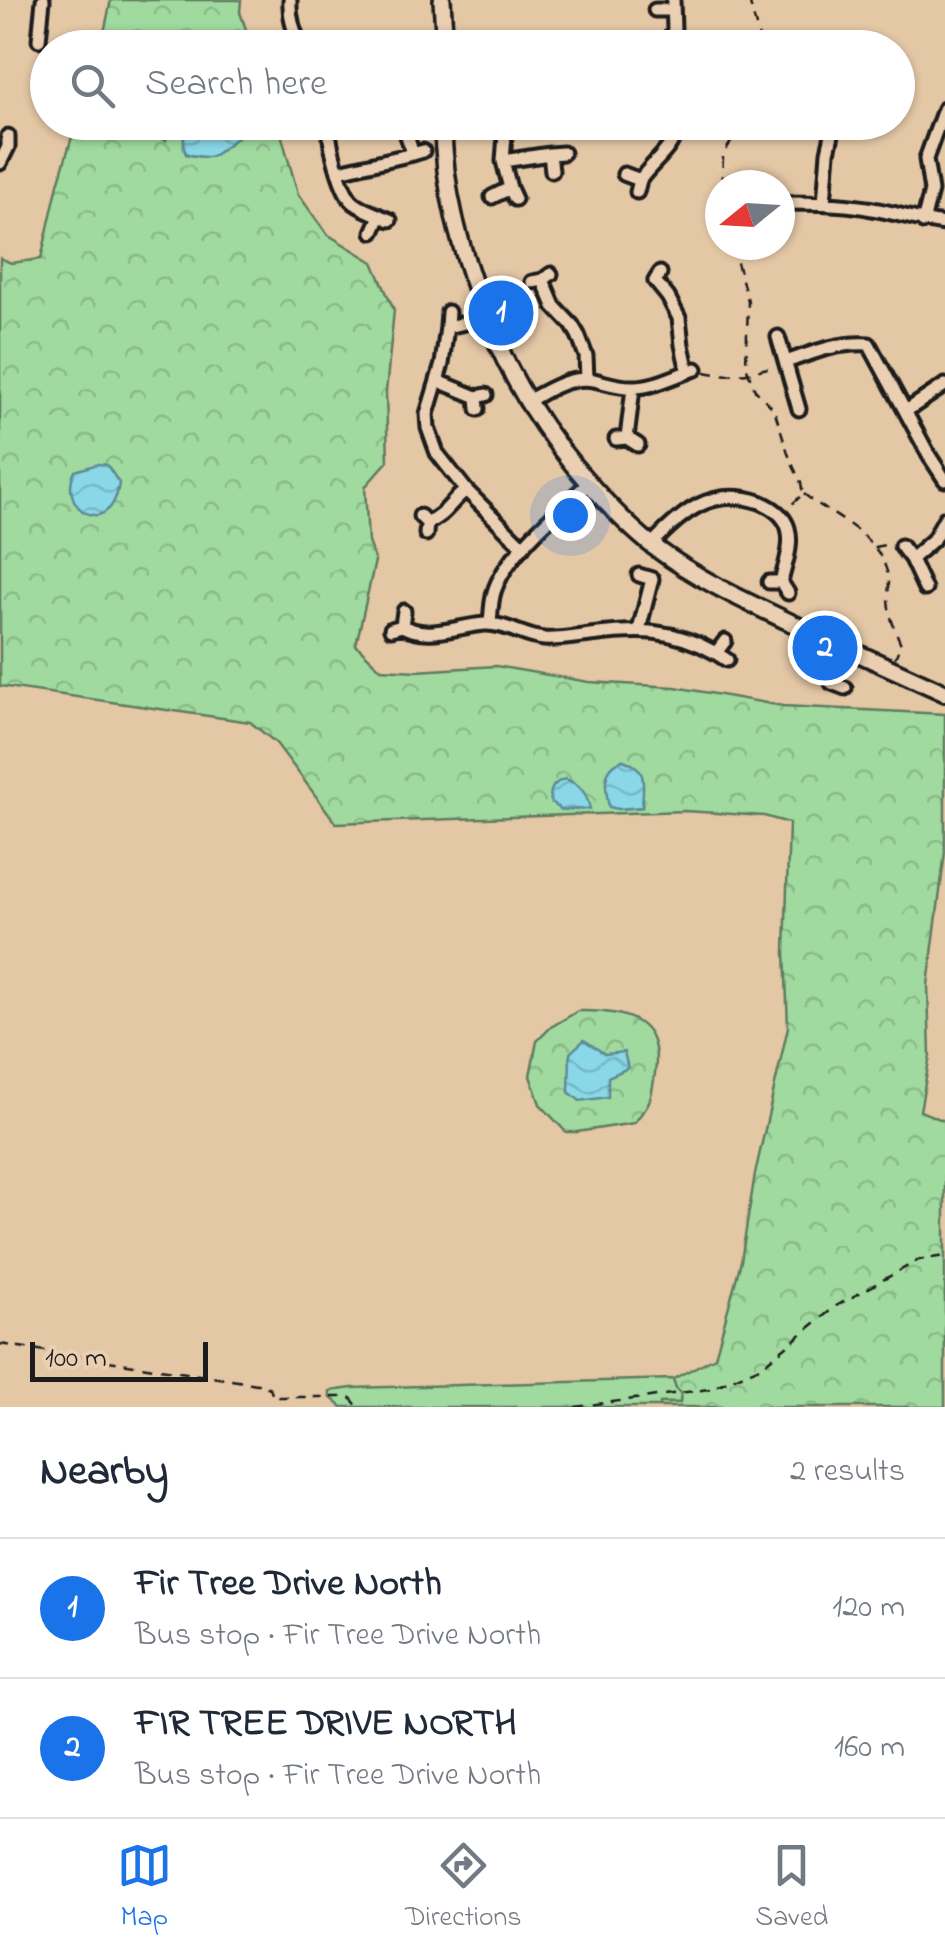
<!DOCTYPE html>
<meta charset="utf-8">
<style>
body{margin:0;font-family:"Indie Flower",sans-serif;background:#f2f2f3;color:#1f2937}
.compass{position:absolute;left:705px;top:170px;width:90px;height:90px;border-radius:50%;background:#fff;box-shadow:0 2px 8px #0004;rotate:252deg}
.scale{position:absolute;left:30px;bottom:25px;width:178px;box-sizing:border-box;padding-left:10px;border:5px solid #1c1c1c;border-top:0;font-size:28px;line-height:35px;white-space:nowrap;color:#1c1c1c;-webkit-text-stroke:8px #ebcfb2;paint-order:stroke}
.you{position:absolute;left:570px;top:515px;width:35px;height:35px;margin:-25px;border:8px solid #fff;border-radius:50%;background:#1a73e8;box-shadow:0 0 0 15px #1a73e833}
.badge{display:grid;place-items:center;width:65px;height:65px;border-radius:50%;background:#1a73e8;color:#fff;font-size:32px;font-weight:700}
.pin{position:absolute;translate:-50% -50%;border:5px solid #fff;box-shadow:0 2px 10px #0006}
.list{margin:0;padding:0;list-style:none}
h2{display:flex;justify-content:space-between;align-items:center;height:130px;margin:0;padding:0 40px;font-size:42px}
h2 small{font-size:32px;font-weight:400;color:#747a83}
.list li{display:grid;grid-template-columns:65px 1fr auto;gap:30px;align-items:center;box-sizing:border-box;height:140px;padding:0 40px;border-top:2px solid #e0e1e3}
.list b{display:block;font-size:38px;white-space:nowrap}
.list p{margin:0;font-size:32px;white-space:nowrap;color:#747a83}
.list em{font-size:32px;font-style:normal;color:#747a83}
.icon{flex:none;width:55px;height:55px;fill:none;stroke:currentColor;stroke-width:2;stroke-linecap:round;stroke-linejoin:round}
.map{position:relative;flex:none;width:945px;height:1407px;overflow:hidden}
.search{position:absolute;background:#fff;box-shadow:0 2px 8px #0004;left:30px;right:30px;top:30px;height:110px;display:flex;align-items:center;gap:25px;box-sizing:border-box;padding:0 35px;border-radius:55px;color:#747a83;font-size:38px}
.sheet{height:410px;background:#fff}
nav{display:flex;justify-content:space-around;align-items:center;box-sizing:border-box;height:140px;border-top:2px solid #e0e1e3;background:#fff;font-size:28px;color:#747a83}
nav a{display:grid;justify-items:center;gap:5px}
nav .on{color:#1a73e8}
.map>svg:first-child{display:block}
.grass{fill:#a0da9f;stroke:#5e7b5e;stroke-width:2.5}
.forest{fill:url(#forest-crowns);stroke:#5e7b5e;stroke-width:2.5;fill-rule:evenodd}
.water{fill:url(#water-waves);stroke:#5d8c96;stroke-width:2.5}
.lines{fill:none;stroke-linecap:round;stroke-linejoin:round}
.street-casing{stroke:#1c1c1c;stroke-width:19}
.secondary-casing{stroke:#1c1c1c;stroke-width:22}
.path{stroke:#1c1c1c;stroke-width:2.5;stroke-dasharray:10 8;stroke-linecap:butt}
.street{stroke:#ebcfb2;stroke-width:11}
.secondary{stroke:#ebcfb2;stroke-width:15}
</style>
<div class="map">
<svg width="945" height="1407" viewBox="0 0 945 1407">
<defs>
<pattern id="forest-crowns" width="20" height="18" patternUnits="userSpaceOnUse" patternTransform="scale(2.5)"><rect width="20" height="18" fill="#a0da9f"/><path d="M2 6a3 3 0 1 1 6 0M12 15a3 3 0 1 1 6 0" fill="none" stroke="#89ba88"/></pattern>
<pattern id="water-waves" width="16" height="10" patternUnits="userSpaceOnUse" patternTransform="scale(2.5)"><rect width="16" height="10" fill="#89d7e7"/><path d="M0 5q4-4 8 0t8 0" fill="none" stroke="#76b8c6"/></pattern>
</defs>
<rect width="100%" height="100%" fill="#e4c7a5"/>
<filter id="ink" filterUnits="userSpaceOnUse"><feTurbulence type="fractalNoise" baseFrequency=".01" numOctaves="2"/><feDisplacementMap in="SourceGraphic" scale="20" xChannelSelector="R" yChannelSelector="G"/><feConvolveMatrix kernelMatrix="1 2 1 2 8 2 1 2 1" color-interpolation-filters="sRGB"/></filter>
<g filter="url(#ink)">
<path class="grass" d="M673,1379L676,1388L681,1394L680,1403H661L660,1407H342L330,1397V1391L352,1388Z"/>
<path class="forest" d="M111,0H241L240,12L252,47H101Z
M76,123H152L136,126L166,140L171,123H184V149L186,154C212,160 212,157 231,142C239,136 242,133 246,123H278L298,194L327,234L373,262L394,310L386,392L388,461L365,487L368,542L375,561L356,645L381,669L416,671L496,666L589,682L675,687L783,706L945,714V852L928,985L930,1056L920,1111L945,1121V1407H660V1403H680L681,1394L676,1388L673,1379L715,1357L741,1261L755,1174L788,1027L785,952L789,823L764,816L685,811L336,823L276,743L250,722L0,686V258L11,263L41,259L58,184ZM623,760C647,768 643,785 642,807L618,809Z
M578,1011C623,1010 663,1018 655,1073C651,1100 652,1101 634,1123L577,1132H566L540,1104L530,1076L537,1041L551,1027Z"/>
<path class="water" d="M184,123V122L246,123C242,133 239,135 231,142C212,158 213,160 187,154L184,149Z
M98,464L107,465L119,483C111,542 56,509 75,471Z
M623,760C649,768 643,784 642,807L618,809L609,807C605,788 601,767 623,760Z
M565,779C581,784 587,794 590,809L561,810L551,802C548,790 554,782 565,779Z
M584,1040L605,1054L624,1052L628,1068L608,1077V1097L580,1101L569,1092L570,1053Z"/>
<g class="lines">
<defs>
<path id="street" d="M290,0C289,18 294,32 302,48
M655,10H673
M39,40L43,0
M359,48L380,46
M544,48L554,45L599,48
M665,48L674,30L673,0
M328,122C329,142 339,185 351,200C358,208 370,211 380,216
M506,122L503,161L510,188
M407,136L413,154L423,151
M503,161L550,154
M0,163L8,147V136
M339,171L413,154
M552,171L550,154L563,153
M624,174L640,180L637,192
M640,180C654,160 675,149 678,122
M492,197L510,188L515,199
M780,203C809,203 838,203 867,208C894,212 918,221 945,224
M824,203L828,152L835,122
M923,222L931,191L926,159L944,109
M373,232L380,216L390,220
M660,273L655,281L668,297L679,318L682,345L688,372
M543,280L554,306L572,325L578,335L586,356L587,379
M532,282L543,280L551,274
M448,312L447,327L465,323
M778,337L799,409
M786,362C814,352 839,342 869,344L930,457L945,480
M438,381L477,397
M526,402C548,390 568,376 594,380C607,383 621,388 634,387C656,387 676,375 696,369
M478,409L477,397L486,395
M906,411L945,385
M627,438L633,388
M616,439L627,438L638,445
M466,490L523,547
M420,516L427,523L426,534
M427,523C445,516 451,501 466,490L437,453L428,428L427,414L442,364L447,327
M651,545C682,512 712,486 760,502C772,507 784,515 788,528C793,545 785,565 781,582
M901,546L911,559L925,589
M911,559L933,540L945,518
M639,575L652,579L639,630
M769,582H781L788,593
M490,624C491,613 491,602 494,592C505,555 560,509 589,483
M402,626C430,640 456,626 485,624C505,623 524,637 544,639C559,640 575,637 590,635C639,629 672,628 716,653
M391,629L402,626L404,611
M725,641L716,653L727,660
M845,688L832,683L835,671L846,649"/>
<path id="secondary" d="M442,0L445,48
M443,122C443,191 461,251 485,314C512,383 544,433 593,488C611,508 631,529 653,546C698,580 749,603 800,627C848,649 896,671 945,693"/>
</defs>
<use href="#street" class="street-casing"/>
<use href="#secondary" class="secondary-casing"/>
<path class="path" d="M749,0L760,42L758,48
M722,185L723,155L743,122
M732,245L748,301L746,366L755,390L774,409L790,459L801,483L803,494L790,506
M705,372C732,378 749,373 775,366
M804,494C835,519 877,532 888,575C890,582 888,590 888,598C889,616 894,628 901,644L895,658
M874,547L890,544
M0,1344L263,1385L270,1388L273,1397H350L358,1407
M575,1407L709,1389L762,1366L836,1306L919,1260L945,1256"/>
<use href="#street" class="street"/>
<use href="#secondary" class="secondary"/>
</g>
</g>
</svg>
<svg class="compass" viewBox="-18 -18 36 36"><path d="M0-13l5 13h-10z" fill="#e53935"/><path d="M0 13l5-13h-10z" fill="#747a83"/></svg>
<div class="scale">100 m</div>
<div class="you"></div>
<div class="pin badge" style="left:501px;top:313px">1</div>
<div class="pin badge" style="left:825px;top:648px">2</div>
<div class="search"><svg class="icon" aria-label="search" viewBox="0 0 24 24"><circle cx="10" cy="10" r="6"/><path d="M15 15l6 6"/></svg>Search here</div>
</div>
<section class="sheet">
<h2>Nearby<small>2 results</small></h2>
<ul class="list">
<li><span class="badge">1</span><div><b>Fir Tree Drive North</b><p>Bus stop · Fir Tree Drive North</p></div><em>120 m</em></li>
<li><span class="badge">2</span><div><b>FIR TREE DRIVE NORTH</b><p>Bus stop · Fir Tree Drive North</p></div><em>160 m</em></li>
</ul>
</section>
<nav>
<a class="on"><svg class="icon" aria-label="map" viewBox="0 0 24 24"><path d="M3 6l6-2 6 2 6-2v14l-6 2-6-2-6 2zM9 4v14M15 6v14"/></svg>Map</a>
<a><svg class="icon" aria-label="directions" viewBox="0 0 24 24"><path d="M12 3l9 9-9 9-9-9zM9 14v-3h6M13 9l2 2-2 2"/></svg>Directions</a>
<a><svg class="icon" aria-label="saved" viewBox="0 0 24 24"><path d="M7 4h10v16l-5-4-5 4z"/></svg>Saved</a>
</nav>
